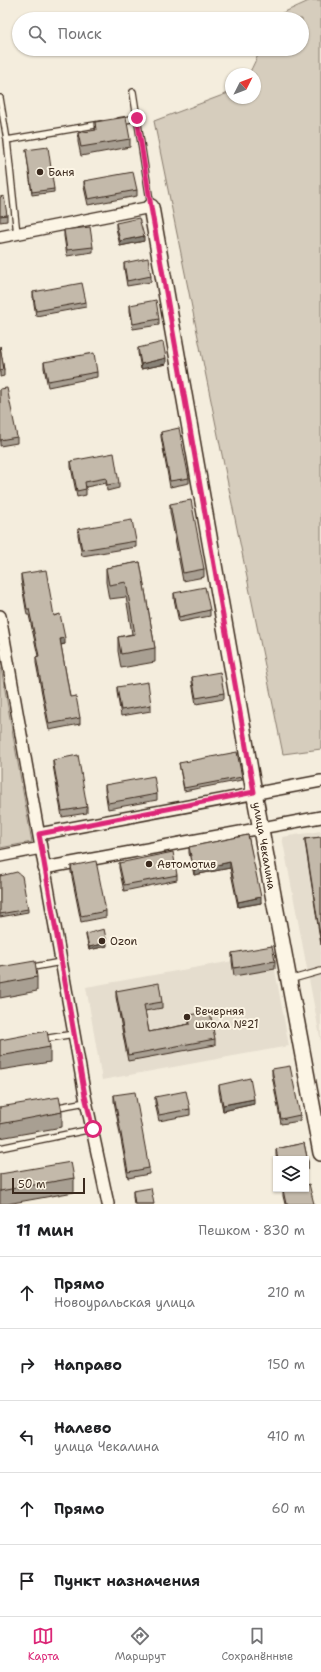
<!DOCTYPE html>
<html lang="ru">
<meta charset="utf-8">
<style>
body{margin:0;font-family:"Shantell Sans",sans-serif;background:#f2f2f2;color:#202124}
.controls{position:absolute;right:12px;bottom:12px;display:grid;overflow:hidden;border-radius:0px;box-shadow:0 1px 3px #0004}
.controls button{width:36px;height:36px;display:grid;place-items:center;padding:0;border:0;border-bottom:1px solid #e0e0e0;background:#fff;color:#202124;font:20px sans-serif}
.compass{position:absolute;left:225px;top:68px;width:36px;height:36px;border-radius:50%;background:#fff;box-shadow:0 1px 3px #0004;rotate:48deg}
.scale{position:absolute;left:12px;bottom:10px;width:73px;box-sizing:border-box;padding-left:4px;border:2px solid #3b2a1e;border-top:0;font-size:11px;line-height:14px;white-space:nowrap;color:#3b2a1e;-webkit-text-stroke:3px #fcf5e5;paint-order:stroke}
.stop{position:absolute;width:12px;height:12px;margin:-9px;border:3px solid #db2777;border-radius:50%;background:#fff}
.stop.end{background:#db2777;border-color:#fff;box-shadow:0 1px 4px #0008}
.list{margin:0;padding:0;list-style:none}
h2{display:flex;justify-content:space-between;align-items:center;height:52px;margin:0;padding:0 16px;font-size:17px}
h2 small{font-size:13px;font-weight:400;color:#757577}
.list li{display:grid;grid-template-columns:26px 1fr auto;gap:12px;align-items:center;box-sizing:border-box;height:72px;padding:0 16px;border-top:1px solid #e0e0e0}
.list b{display:block;font-size:15px;white-space:nowrap}
.list p{margin:0;font-size:13px;white-space:nowrap;color:#757577}
.list em{font-size:13px;font-style:normal;color:#757577}
.icon{flex:none;width:22px;height:22px;fill:none;stroke:currentColor;stroke-width:2;stroke-linecap:round;stroke-linejoin:round}
.map{position:relative;flex:none;width:321px;height:1204px;overflow:hidden}
.search{position:absolute;background:#fff;box-shadow:0 1px 3px #0004;left:12px;right:12px;top:12px;height:44px;display:flex;align-items:center;gap:10px;box-sizing:border-box;padding:0 14px;border-radius:22px;color:#757577;font-size:15px}
.sheet{height:412px;background:#fff}
nav{display:flex;justify-content:space-around;align-items:center;box-sizing:border-box;height:56px;border-top:1px solid #e0e0e0;background:#fff;font-size:11px;color:#757577}
nav a{display:grid;justify-items:center;gap:2px}
nav .on{color:#db2777}
.map>svg:first-child{display:block}
.built{fill:#e5ddce}
.green{fill:#d6cdbd;stroke:#887c6e}
.lines{fill:none;stroke-linecap:round;stroke-linejoin:round}
.lane-casing{stroke:#3b2a1e;stroke-width:8}
.street-casing{stroke:#3b2a1e;stroke-width:14}
.secondary-casing{stroke:#3b2a1e;stroke-width:18}
.lane{stroke:#fcf5e5;stroke-width:5.5}
.street{stroke:#fcf5e5;stroke-width:11}
.secondary{stroke:#fcf5e5;stroke-width:15}
.wall{fill:#a89f92;stroke:#3b2a1e}
.shaded-wall{fill:#888277;stroke:#3b2a1e}
.building{fill:#c3b9aa;stroke:#3b2a1e}
.route{stroke:#db2777;stroke-width:5}
.poi-dot{fill:#3b2a1e;stroke:#fcf5e5;stroke-width:1.5}
.labels{text-anchor:middle;dominant-baseline:central;stroke-width:4;stroke-linejoin:round;paint-order:stroke}
.poi-label{font-size:11px;fill:#3b2a1e;stroke:#fcf5e5;text-anchor:start}
.street-label{font-size:11px;fill:#3b2a1e;stroke:#fcf5e5}
</style>
<div class="map">
<svg width="321" height="1204" viewBox="0 0 321 1204">
<rect width="100%" height="100%" fill="#f4eddd"/>
<filter id="ink" filterUnits="userSpaceOnUse"><feTurbulence type="fractalNoise" baseFrequency=".025" numOctaves="2"/><feDisplacementMap in="SourceGraphic" scale="8" xChannelSelector="R" yChannelSelector="G"/><feConvolveMatrix kernelMatrix="1 2 1 2 8 2 1 2 1" color-interpolation-filters="sRGB"/></filter>
<g filter="url(#ink)">
<path class="built" d="M321,831V1042L282,837Z
M272,954L289,1046L102,1080L86,987Z"/>
<path class="green" d="M311,0H321V749L283,754L154,121L231,92V98H255V74H249L261,49H302V19H276L278,15Z
M0,662L32,842L0,848Z"/>
<g class="lines">
<defs>
<path id="lane" d="M133,92L151,207
M0,98L7,140L17,234
M119,121L137,118
M7,140L101,124
M28,968L61,962
M289,980L321,971
M43,1039L74,1034
M53,1108L86,1102
M0,1148L92,1129"/>
<path id="street" d="M0,237L151,207
M0,616L85,1096L108,1204
M39,834L321,781
M0,856L41,848
M44,868L321,817"/>
<path id="secondary" d="M151,207L254,792L321,1153"/>
</defs>
<use href="#lane" class="lane-casing"/>
<use href="#street" class="street-casing"/>
<use href="#secondary" class="secondary-casing"/>
<use href="#lane" class="lane"/>
<use href="#street" class="street"/>
<use href="#secondary" class="secondary"/>
</g>
<path class="wall" d="M95,122L130,139V147L81,156L78,142V133L95,131Z
M26,150L54,189V192L32,195Z
M84,181L137,190V196L88,205L84,187Z
M0,197L7,215V221L0,222Z
M116,223L144,241L120,246L116,228Z
M64,230L93,247V252L67,256L64,236Z
M124,263L151,276V282L127,286L124,268Z
M33,292L86,302V307L36,316L33,298Z
M130,305L159,319V325L133,329L130,311Z
M0,346L4,370V376L0,377Z
M138,348L166,364L141,369L138,353Z
M44,362L97,372V377L48,387L44,368Z
M0,389L17,437V443L0,446Z
M161,432L189,478V483L170,487L161,437Z
M71,461L119,483V488L107,491L106,483L86,487V495L77,497L71,467Z
M170,504L204,569V577L183,581L170,512Z
M78,529L136,541V547L82,556L78,535Z
M140,562L155,648V662L121,668L118,651V637L132,634L126,597L109,599L106,582V568Z
M21,574L54,616L65,644L61,645L70,697L80,718V724L49,730L36,663V657L38,656L29,615H27L21,580Z
M174,593L210,610V616L179,622L174,599Z
M192,677L224,693V699L196,704L192,682Z
M117,687L151,705V711L121,716L117,692Z
M53,760L87,807V813L62,817L53,765Z
M179,763L242,777V780L184,791Z
M105,785L157,794V800L108,809L105,790Z
M248,835L261,903L238,907L230,868L194,875L189,853V847Z
M321,837V945L305,842V839Z
M119,863L177,875V880L124,891L119,868Z
M71,866L106,911V917L81,922L71,872Z
M0,876L28,909V912L0,917Z
M86,934L107,946L89,950L86,936Z
M232,953L275,961V969L234,976L232,961Z
M0,967L37,977V991L0,998Z
M116,991L162,1002V1008L145,1011L149,1032L189,1024V1015L215,1039V1045L128,1061L116,997Z
M0,1040L50,1047V1062L0,1070Z
M272,1069L300,1115V1121L281,1124L272,1075Z
M219,1085L254,1104L223,1111L219,1091Z
M114,1095L149,1168V1174L128,1178L114,1101Z
M155,1097L190,1109V1115L159,1121L155,1103Z
M0,1107L62,1112V1127L0,1138Z
M304,1143L308,1162V1168H306V1159H277L276,1155V1149Z
M0,1174L74,1178V1192L7,1204H0Z
M283,1190L314,1204H285L283,1196Z
M133,1191L154,1204H134L133,1197Z"/>
<path class="shaded-wall" d="M144,236V241L120,246V241Z
M166,358V364L141,369V364Z
M65,638V644L60,645V639Z
M230,862V868L194,875V870Z
M261,897V903L238,907V902Z
M107,943V946L89,950V947Z
M254,1099V1104L223,1111V1105Z
M306,1162H308V1168H306Z"/>
<path class="building" d="M126,117L130,139L81,147L78,133L96,130L95,122Z
M48,147L54,189L32,192L26,150Z
M133,172L137,190L88,199L84,181Z
M4,196L7,215L0,216V197Z
M139,218L144,236L120,241L116,223Z
M90,227L93,247L67,250L64,230Z
M148,258L151,276L127,281L124,263Z
M82,283L86,302L36,311L33,292Z
M156,300L159,319L133,324L130,305Z
M163,342L166,358L141,364L138,348Z
M0,346L4,370L0,371Z
M94,353L97,372L48,381L44,362Z
M7,388L17,437L0,440V389Z
M179,428L189,478L170,481L161,432Z
M114,453L119,483L107,485L106,478L85,482L86,489L77,491L71,461Z
M191,500L204,569L183,573L170,504Z
M132,520L136,541L82,550L78,529Z
M140,562L155,648L121,654L118,637L135,634L126,582L109,585L106,568Z
M46,570L54,616L60,614L65,638L60,639L70,697L76,696L80,718L49,724L36,657L39,656L29,609H27L21,574Z
M205,587L210,610L179,617L174,593Z
M220,672L224,693L196,698L192,677Z
M148,682L151,705L121,710L117,687Z
M237,752L242,777L184,788L179,763Z
M78,755L87,807L62,811L53,760Z
M154,776L157,794L108,803L105,785Z
M248,835L261,897L238,902L230,862L194,870L189,847Z
M321,837V942L305,839Z
M173,852L177,875L124,885L119,863Z
M96,861L106,911L81,916L71,866Z
M17,872L22,876L28,909L0,914V876Z
M104,929L107,943L89,947L86,934Z
M272,946L275,961L234,968L232,953Z
M35,961L37,977L0,984V967Z
M159,983L162,1002L144,1005L149,1032L190,1024L189,1015L210,1012L215,1039L128,1055L116,991Z
M47,1031L50,1047L0,1056V1040Z
M290,1066L300,1115L281,1119L272,1069Z
M250,1078L254,1099L223,1105L219,1085Z
M186,1091L190,1109L159,1115L155,1097Z
M135,1092L149,1168L128,1172L114,1095Z
M59,1097L62,1112L0,1124V1107Z
M304,1143L308,1162H306V1159H278L276,1149Z
M71,1162L74,1178L0,1191V1174Z
M309,1184L314,1204H286L283,1190L288,1189H306V1185Z
M151,1188L154,1204H135L133,1191Z"/>
</g>
<g class="lines" filter="url(#ink)">
<path class="route" d="M93,1129L85,1096L39,834L254,792L151,207L137,118"/>
</g>
<g class="poi-dot">
<circle cx="40" cy="172" r="4"/>
<circle cx="149" cy="864" r="4"/>
<circle cx="102" cy="941" r="4"/>
<circle cx="187" cy="1017" r="4"/>
</g>
<g class="labels">
<g class="poi-label">
<text x="48" y="172">Баня</text>
<text x="157" y="864">Автомотив</text>
<text x="110" y="941">Ozon</text>
<text x="195" y="1011">Вечерняя<tspan x="195" dy="13">школа №21</tspan></text>
</g>
<g class="street-label">
<text transform="translate(264 846) rotate(80)">улица Чекалина</text>
</g>
</g>
</svg>
<div class="controls">
<button><svg class="icon" aria-label="layers" viewBox="0 0 24 24"><path d="M12 4l9 5-9 5-9-5zM3 14l9 5 9-5"/></svg></button>
</div>
<svg class="compass" viewBox="-18 -18 36 36"><path d="M0-13l5 13h-10z" fill="#e53935"/><path d="M0 13l5-13h-10z" fill="#757577"/></svg>
<div class="scale">50 m</div>
<div class="stop" style="left:93px;top:1129px"></div>
<div class="stop end" style="left:137px;top:118px"></div>
<div class="search"><svg class="icon" aria-label="search" viewBox="0 0 24 24"><circle cx="10" cy="10" r="6"/><path d="M15 15l6 6"/></svg>Поиск</div>
</div>
<section class="sheet">
<h2>11 мин<small>Пешком · 830 m</small></h2>
<ul class="list">
<li><svg class="icon" aria-label="ahead" viewBox="0 0 24 24"><path d="M12 20V5M6 11l6-6 6 6"/></svg><div><b>Прямо</b><p>Новоуральская улица</p></div><em>210 m</em></li>
<li><svg class="icon" aria-label="right" viewBox="0 0 24 24"><path d="M7 20v-9h11M14 6l5 5-5 5"/></svg><div><b>Направо</b></div><em>150 m</em></li>
<li><svg class="icon" aria-label="left" viewBox="0 0 24 24"><path d="M17 20v-9H6M10 6l-5 5 5 5"/></svg><div><b>Налево</b><p>улица Чекалина</p></div><em>410 m</em></li>
<li><svg class="icon" aria-label="ahead" viewBox="0 0 24 24"><path d="M12 20V5M6 11l6-6 6 6"/></svg><div><b>Прямо</b></div><em>60 m</em></li>
<li><svg class="icon" aria-label="arrive" viewBox="0 0 24 24"><path d="M6 21V4h12l-3 4 3 4H6"/></svg><div><b>Пункт назначения</b></div></li>
</ul>
</section>
<nav>
<a class="on"><svg class="icon" aria-label="map" viewBox="0 0 24 24"><path d="M3 6l6-2 6 2 6-2v14l-6 2-6-2-6 2zM9 4v14M15 6v14"/></svg>Карта</a>
<a><svg class="icon" aria-label="directions" viewBox="0 0 24 24"><path d="M12 3l9 9-9 9-9-9zM9 14v-3h6M13 9l2 2-2 2"/></svg>Маршрут</a>
<a><svg class="icon" aria-label="saved" viewBox="0 0 24 24"><path d="M7 4h10v16l-5-4-5 4z"/></svg>Сохранённые</a>
</nav>
